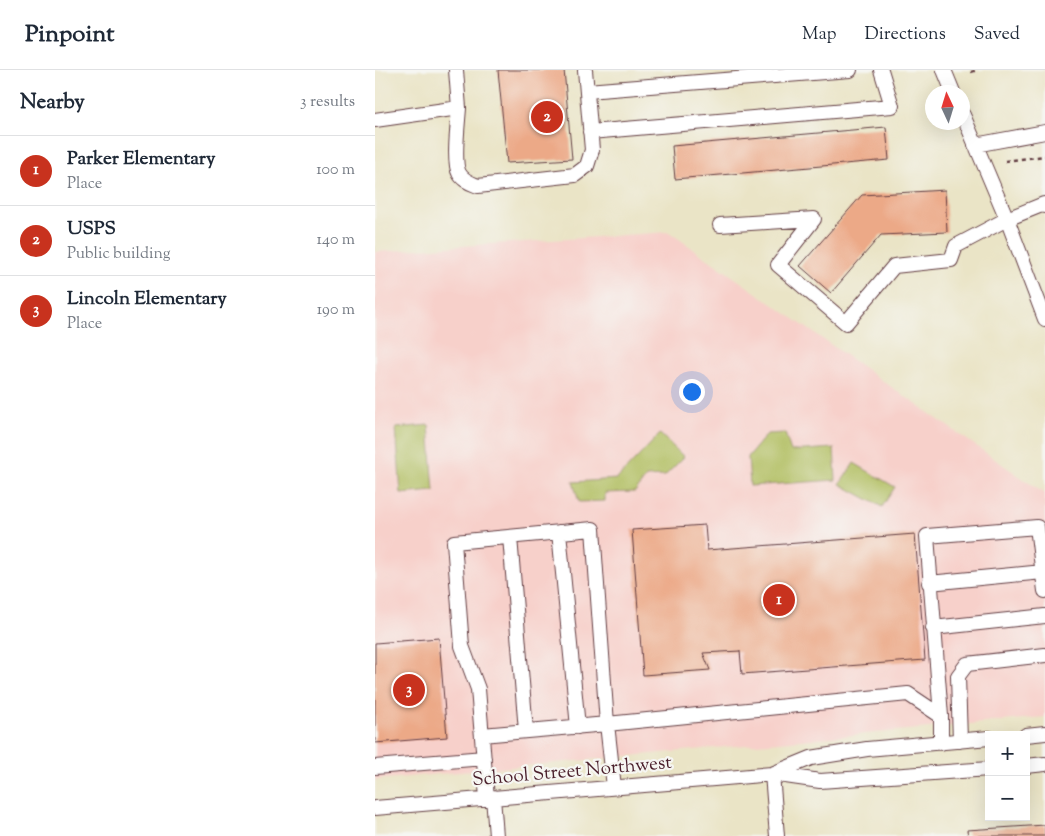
<!DOCTYPE html>
<meta charset="utf-8">
<style>
body{margin:0;font-family:"Sorts Mill Goudy",serif;background:#f2f2f3;color:#1f2937}
.controls{position:absolute;right:15px;bottom:15px;display:grid;overflow:hidden;border-radius:0px;box-shadow:0 5px 20px #0002}
.controls button{width:45px;height:45px;display:grid;place-items:center;padding:0;border:0;border-bottom:1px solid #e0e1e3;background:#fff;color:#1f2937;font:25px sans-serif}
.compass{position:absolute;left:550px;top:15px;width:45px;height:45px;border-radius:50%;background:#fff;box-shadow:0 5px 20px #0002;rotate:356deg}
.you{position:absolute;left:316px;top:321px;width:18px;height:18px;margin:-12px;border:4px solid #fff;border-radius:50%;background:#1a73e8;box-shadow:0 0 0 8px #1a73e833}
.badge{display:grid;place-items:center;width:32px;height:32px;border-radius:50%;background:#c8321e;color:#fff;font-size:16px;font-weight:700}
.pin{position:absolute;translate:-50% -50%;border:2px solid #fff;box-shadow:0 1px 5px #0006}
.list{margin:0;padding:0;list-style:none}
h2{display:flex;justify-content:space-between;align-items:center;height:65px;margin:0;padding:0 20px;font-size:21px}
h2 small{font-size:16px;font-weight:400;color:#747a83}
.list li{display:grid;grid-template-columns:32px 1fr auto;gap:15px;align-items:center;box-sizing:border-box;height:70px;padding:0 20px;border-top:1px solid #e0e1e3}
.list b{display:block;font-size:19px;white-space:nowrap}
.list p{margin:0;font-size:16px;white-space:nowrap;color:#747a83}
.list em{font-size:16px;font-style:normal;color:#747a83}
.map{position:relative;flex:none;width:670px;height:766px;overflow:hidden}
header{display:flex;align-items:center;gap:30px;box-sizing:border-box;height:70px;padding:0 25px;background:#fff;border-bottom:1px solid #e0e1e3}
header strong{font-size:24px}
nav{display:flex;gap:28px;margin-inline-start:auto;font-size:18px}
main{display:flex}
aside{flex:1;background:#fff}
.map>svg:first-child{display:block}
.built{fill:#f7d0ca}
.green{fill:#b0bd5f;stroke:#7d6e45}
.building{fill:#eca987}
.lines{fill:none;stroke-linecap:round;stroke-linejoin:round}
.minor-casing{stroke:#623d42;stroke-width:16}
.path{stroke:#623d42;stroke-width:2.5;stroke-dasharray:4 4;stroke-linecap:butt}
.minor{stroke:#fff;stroke-width:14}
.labels{text-anchor:middle;dominant-baseline:central;stroke-width:4.5;stroke-linejoin:round;paint-order:stroke}
.street-label{font-size:19px;fill:#4a1f2b;stroke:#f6f6f2}
</style>
<header>
<strong>Pinpoint</strong>
<nav><a>Map</a><a>Directions</a><a>Saved</a></nav>
</header>
<main>
<aside>
<h2>Nearby<small>3 results</small></h2>
<ul class="list">
<li><span class="badge">1</span><div><b>Parker Elementary</b><p>Place</p></div><em>100 m</em></li>
<li><span class="badge">2</span><div><b>USPS</b><p>Public building</p></div><em>140 m</em></li>
<li><span class="badge">3</span><div><b>Lincoln Elementary</b><p>Place</p></div><em>190 m</em></li>
</ul>
</aside>
<div class="map">
<svg width="670" height="766" viewBox="0 0 670 766">
<rect width="100%" height="100%" fill="#f6f6f2"/>
<filter id="ink" filterUnits="userSpaceOnUse"><feTurbulence type="fractalNoise" baseFrequency=".02" numOctaves="2"/><feDisplacementMap in="SourceGraphic" scale="10" xChannelSelector="R" yChannelSelector="G"/><feConvolveMatrix kernelMatrix="1 2 1 2 8 2 1 2 1" color-interpolation-filters="sRGB"/></filter>
<filter id="wash" filterUnits="userSpaceOnUse"><feTurbulence type="fractalNoise" baseFrequency=".0096" numOctaves="4" result="noise"/><feDisplacementMap in="SourceGraphic" scale="20" xChannelSelector="R" yChannelSelector="G"/><feGaussianBlur stdDeviation="1.12" result="paint"/><feColorMatrix in="noise" values="0 0 0 0 0 0 0 0 0 0 0 0 0 0 0 0 0 1.4 0 .05"/><feComposite in="paint" operator="in"/></filter>
<g filter="url(#wash)">
<rect width="100%" height="100%" fill="#eae4c6"/>
<path class="built" d="M294,162L670,424V647L0,710V182Z"/>
<path class="green" d="M54,355L59,421L26,424L21,358Z
M410,363L416,381L459,378L461,410L375,416L373,387L392,364Z
M285,364L309,387L290,406L271,407L260,422L230,423V431L204,432L198,412L242,409Z
M479,393L520,417L507,437L465,414Z"/>
<g id="blocks">
<path class="building" d="M123,0H189L197,89L132,93Z
M511,57L514,90L300,109L297,76Z
M570,120L572,162L506,165L456,223L425,196L487,125Z
M330,455L332,480L540,464L550,590L367,604L365,581L328,583L335,600L268,605L257,460Z
M64,568L72,667L0,673V573Z
M670,755V766H593L592,760Z"/>
</g>
</g>
<g filter="url(#ink)">
<use href="#blocks" fill-opacity="0" stroke="#623d42" stroke-width="1"/>
<g class="lines">
<defs>
<path id="minor" d="M81,0L84,38
M569,0L578,22
M212,21L475,0
M588,45L632,149L670,249
M0,50L84,38C83,53 78,92 84,103C88,111 96,113 103,116L200,105L212,96L217,80L210,0
M215,62L517,36L506,0
M600,75L670,62
M345,155L439,149L403,195L471,253L519,196L576,190L581,176L632,149L669,134L670,136
M184,462L203,657
M135,467L151,661
M554,513L668,502
M558,558L670,546
M107,665L232,654L218,459L79,472L87,576L103,619L112,728
M651,665L670,663
M585,671L583,606L592,594L670,585
M566,673V646L552,466L662,457L670,521
M651,696L670,694
M0,697L109,688
M397,704L436,688L492,679L614,668
M397,704L402,766
M239,717L232,654L533,624L566,646
M118,727L121,766
M0,738L397,704L445,711L614,699"/>
</defs>
<use href="#minor" class="minor-casing"/>
<path class="path" d="M596,2L603,0
M630,91L670,86"/>
<use href="#minor" class="minor"/>
</g>
</g>
<g class="labels">
<g class="street-label">
<text transform="translate(197 702) rotate(-5)">School Street Northwest</text>
</g>
</g>
</svg>
<div class="controls">
<button>+</button>
<button>−</button>
</div>
<svg class="compass" viewBox="-18 -18 36 36"><path d="M0-13l5 13h-10z" fill="#e53935"/><path d="M0 13l5-13h-10z" fill="#747a83"/></svg>
<div class="you"></div>
<div class="pin badge" style="left:404px;top:530px">1</div>
<div class="pin badge" style="left:172px;top:47px">2</div>
<div class="pin badge" style="left:34px;top:620px">3</div>
</div>
</main>
